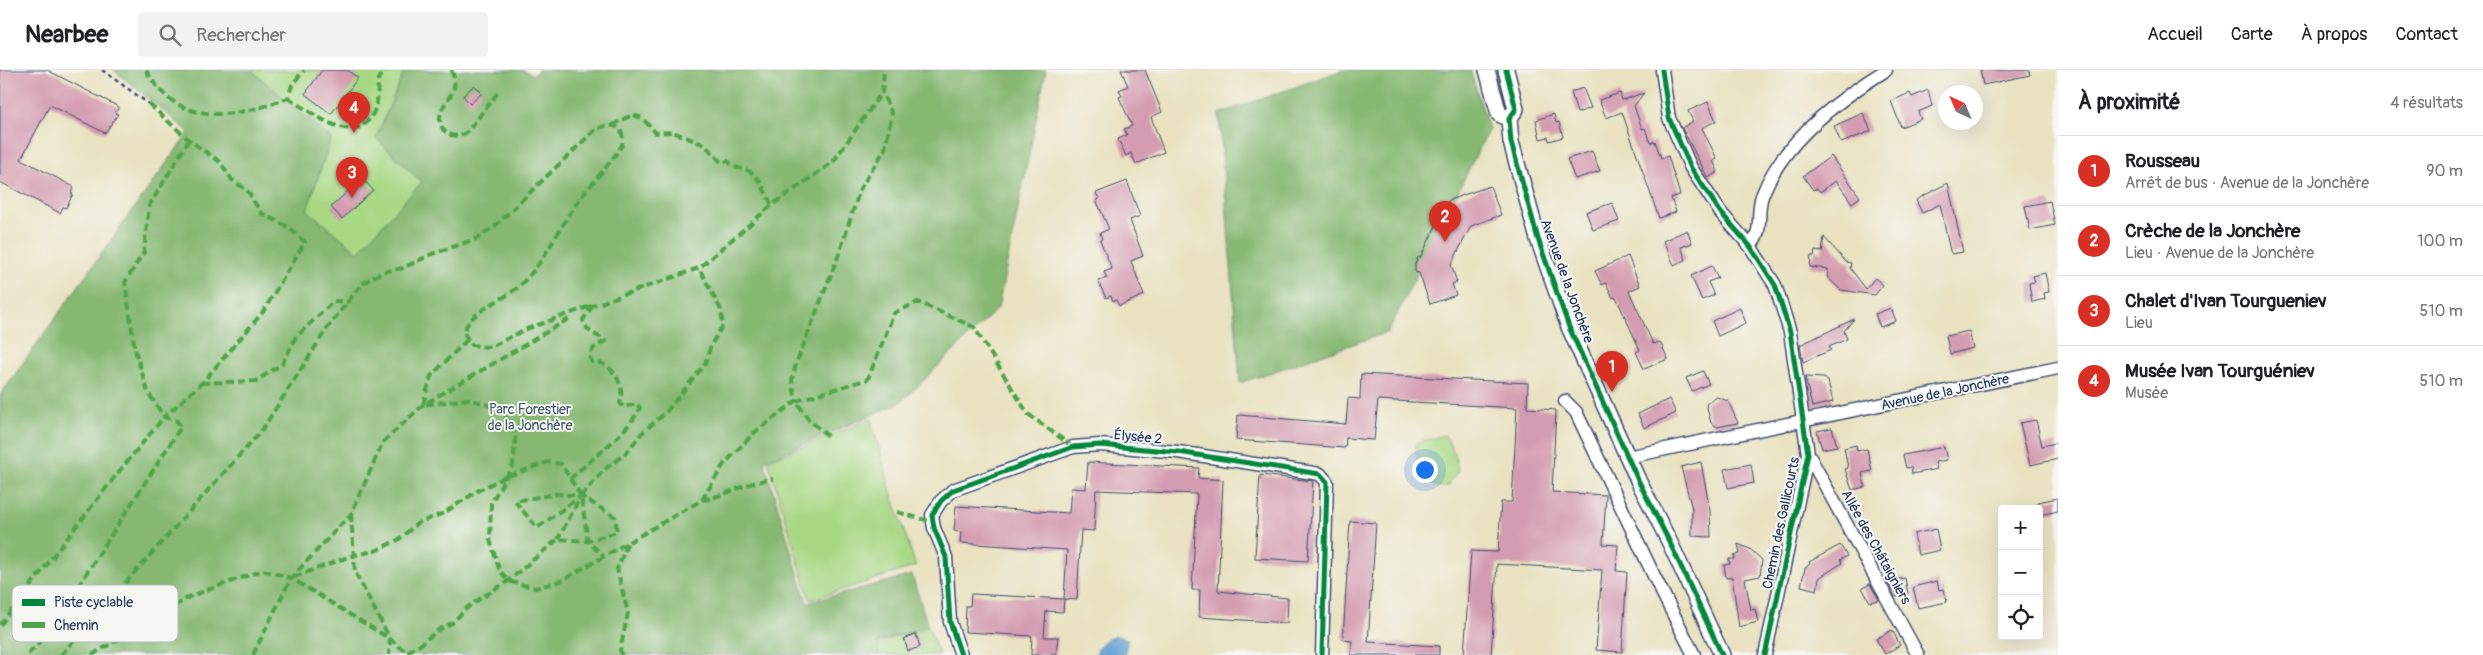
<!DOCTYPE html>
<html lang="fr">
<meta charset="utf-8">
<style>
body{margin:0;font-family:Pangolin,sans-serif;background:#f2f2f2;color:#202124}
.controls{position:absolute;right:15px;bottom:15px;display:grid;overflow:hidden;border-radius:5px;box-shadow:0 5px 20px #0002}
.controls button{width:45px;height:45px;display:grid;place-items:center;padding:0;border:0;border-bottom:1px solid #e0e0e0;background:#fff;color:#202124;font:25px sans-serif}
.compass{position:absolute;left:1938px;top:15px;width:45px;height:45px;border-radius:50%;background:#fff;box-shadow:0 5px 20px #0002;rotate:316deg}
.you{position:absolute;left:1424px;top:399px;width:18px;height:18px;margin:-12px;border:4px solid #fff;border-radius:50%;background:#1a73e8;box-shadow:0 0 0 8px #1a73e833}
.badge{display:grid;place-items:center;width:32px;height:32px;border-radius:50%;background:#d93025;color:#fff;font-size:16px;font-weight:700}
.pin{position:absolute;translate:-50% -41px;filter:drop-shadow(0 1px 2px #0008)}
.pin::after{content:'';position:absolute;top:26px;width:18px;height:15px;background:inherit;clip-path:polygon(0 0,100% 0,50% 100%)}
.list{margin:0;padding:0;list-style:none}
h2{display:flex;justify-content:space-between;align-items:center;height:65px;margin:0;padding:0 20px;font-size:21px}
h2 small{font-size:16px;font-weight:400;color:#757577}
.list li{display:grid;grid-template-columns:32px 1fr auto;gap:15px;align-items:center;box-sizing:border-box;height:70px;padding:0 20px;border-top:1px solid #e0e0e0}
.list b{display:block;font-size:19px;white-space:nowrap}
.list p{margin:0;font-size:16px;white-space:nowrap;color:#757577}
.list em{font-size:16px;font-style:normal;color:#757577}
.icon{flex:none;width:28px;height:28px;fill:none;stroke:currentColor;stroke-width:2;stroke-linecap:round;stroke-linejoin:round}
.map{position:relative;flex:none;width:2058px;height:585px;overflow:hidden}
header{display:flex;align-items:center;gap:30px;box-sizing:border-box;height:70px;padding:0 25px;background:#fff;border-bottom:1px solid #e0e0e0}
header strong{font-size:24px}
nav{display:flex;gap:28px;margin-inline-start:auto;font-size:18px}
.search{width:350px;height:45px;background:#f2f2f2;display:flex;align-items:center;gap:12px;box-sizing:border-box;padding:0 18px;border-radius:5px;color:#757577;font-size:19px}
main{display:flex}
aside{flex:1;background:#fff}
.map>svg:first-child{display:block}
.green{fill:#a9d885;stroke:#628472}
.forest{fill:#86b872;stroke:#507468}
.water{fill:#619fd3;stroke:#3e6798}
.building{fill:#d49cb0}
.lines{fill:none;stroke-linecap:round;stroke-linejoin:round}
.minor-casing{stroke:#3a4a6d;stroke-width:15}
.tertiary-casing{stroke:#3a4a6d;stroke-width:18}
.path{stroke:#3a4a6d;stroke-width:2.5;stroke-dasharray:4 4;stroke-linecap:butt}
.minor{stroke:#fff;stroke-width:12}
.tertiary{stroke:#fff;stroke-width:15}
.quiet{stroke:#4fa44a;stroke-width:4;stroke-dasharray:8 4;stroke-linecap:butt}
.cycleway-casing{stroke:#f6f6f2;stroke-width:8}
.cycleway{stroke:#00873e;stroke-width:5}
.labels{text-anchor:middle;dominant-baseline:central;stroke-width:4;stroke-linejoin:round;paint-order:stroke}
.street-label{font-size:14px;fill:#1b2f5e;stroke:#f6f6f2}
.park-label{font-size:14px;fill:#3e5968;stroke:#f6f6f2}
.key{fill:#f6f6f2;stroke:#b4bac6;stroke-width:1}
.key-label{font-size:14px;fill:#1b2f5e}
</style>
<header>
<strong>Nearbee</strong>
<div class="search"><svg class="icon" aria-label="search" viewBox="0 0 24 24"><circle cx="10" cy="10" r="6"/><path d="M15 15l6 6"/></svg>Rechercher</div>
<nav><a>Accueil</a><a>Carte</a><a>À propos</a><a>Contact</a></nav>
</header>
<main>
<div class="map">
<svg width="2058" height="585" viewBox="0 0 2058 585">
<rect width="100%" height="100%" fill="#f6f6f2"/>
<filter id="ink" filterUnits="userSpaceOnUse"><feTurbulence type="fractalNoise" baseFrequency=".02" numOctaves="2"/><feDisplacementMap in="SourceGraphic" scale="10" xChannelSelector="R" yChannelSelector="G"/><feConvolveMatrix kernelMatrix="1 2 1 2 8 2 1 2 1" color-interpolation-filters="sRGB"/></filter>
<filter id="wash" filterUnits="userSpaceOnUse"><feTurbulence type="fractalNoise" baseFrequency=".0096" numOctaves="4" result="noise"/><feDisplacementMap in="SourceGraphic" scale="20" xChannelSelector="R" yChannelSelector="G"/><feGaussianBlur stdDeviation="1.12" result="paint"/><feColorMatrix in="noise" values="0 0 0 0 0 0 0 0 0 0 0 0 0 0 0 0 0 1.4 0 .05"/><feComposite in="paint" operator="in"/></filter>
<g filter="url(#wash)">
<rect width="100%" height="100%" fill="#e9e1bf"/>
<path class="green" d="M251,0H405L376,68L422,112L358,182L307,140L331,68Z
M871,349L893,429L916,496L810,530L768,391Z
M1445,365L1454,383L1458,400L1448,416C1423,422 1417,391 1416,373Z
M928,556L939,585H878V573Z"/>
<path class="forest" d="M114,0H251L331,68L307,140L358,182L422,112L376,68L405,0H523L533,5L538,0H1046L998,238L900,333L764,391L807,533L912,505L928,556L878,572V585H0V325L189,62Z
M1343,0H1470L1489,59L1388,262L1240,313L1219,44Z"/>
<path class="water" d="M1116,566L1128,569L1124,585H1096C1099,574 1105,569 1116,566Z"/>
<g id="blocks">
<path class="building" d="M0,0H47L119,37L115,43L118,44L105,63L50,35L21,89L74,117L71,123L73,124L66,138L63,137L60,143L0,112Z
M322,0H347L358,8L331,44L305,24Z
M1121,0H1145L1162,42L1151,47L1164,82L1136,94L1131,83L1126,86L1118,69L1127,65L1124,59L1132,56L1119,27L1122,26L1119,20L1128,16Z
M1980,0H2029L2030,5L1983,15Z
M474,15L482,23L470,34L463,26Z
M1583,18L1591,38L1577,43L1571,22Z
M1928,20L1932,36L1918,42L1921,49L1901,57L1891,31L1910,23L1912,27Z
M1620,23L1622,30L1644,23L1634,36L1642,59L1645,58L1650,73L1655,71L1661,88L1668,86L1680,125L1671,128L1676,142L1659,148L1622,42L1606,48L1599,30Z
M1708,32L1716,51L1702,58L1717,89L1713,91L1718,102L1708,108L1682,58L1693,51L1688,41Z
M1863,43L1871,61L1841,73L1834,56Z
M1554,44L1556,53L1559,52L1563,67L1549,71L1548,67L1540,69L1536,50Z
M1592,81L1600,101L1575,109L1567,89Z
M1831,86L1860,127L1852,133L1836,111L1820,122L1817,118L1813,120L1803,106Z
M362,108L373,120L342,149L331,137Z
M1127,111L1140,146L1130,150L1143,186L1131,191L1144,225L1119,236L1116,230L1113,231L1111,226L1106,228L1098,211L1107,208L1104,202L1112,199L1100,170L1102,169L1100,163L1109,159L1096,130L1099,129L1096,123Z
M1948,113L1963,182L1952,184L1950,181L1940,134L1922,143L1916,130Z
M1490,116L1501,145L1471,156L1451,195L1457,212L1452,214L1456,225L1430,234L1419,203L1415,202V194L1418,187L1420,188L1449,130Z
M2050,131L2055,155L2030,160L2025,136Z
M1612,133L1619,151L1593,160L1586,142Z
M1687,160L1692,173L1681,177L1686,190L1674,195L1663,171Z
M1824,167L1846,192L1851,193L1850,198L1866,219L1875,208L1883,215L1875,225L1841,220L1827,207L1828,199L1810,197L1811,186H1814L1815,181L1822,182Z
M1628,186L1640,216L1629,221L1653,274L1660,272L1668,289L1644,299L1636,282L1640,280L1616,227L1613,228L1606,213L1602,215L1595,201Z
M1712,196L1718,208L1708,212L1714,225L1702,230L1691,206Z
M2045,203L2049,222L2044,223L2045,229L2032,232L2029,213L2035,212L2033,206Z
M1740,238L1746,253L1718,266L1712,251Z
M1891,238L1896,251L1880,257L1875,244Z
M1854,249L1844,261L1847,269L1829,277L1831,280L1803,292L1800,275Z
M1969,261L1973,278L1950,284L1946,266Z
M1703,301L1709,314L1692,321L1686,308Z
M1361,304L1528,313L1527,338L1556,340L1552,422L1606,425L1603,474L1618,475L1616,501L1627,502L1622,582L1596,580L1602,500L1497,494L1491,585H1464L1471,481L1498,482L1501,432H1512L1517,338L1378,330L1374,370L1346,368L1345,378L1236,370L1238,345L1346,354L1348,328L1360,329Z
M1805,307L1824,308L1828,311L1833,332L1812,337Z
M1717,327L1728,331L1738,353L1717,357L1711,353L1706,334Z
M1669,329L1676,343L1644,358L1638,344Z
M2036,350L2042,376L2056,373L2058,389L2030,395L2020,353Z
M1832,358L1837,376L1822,379L1817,361Z
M1856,375L1857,381L1867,379L1872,401L1862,403L1865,417L1852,420L1845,399L1848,398L1844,378Z
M1944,377L1947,390L1935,392L1937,399L1912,404L1911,397L1906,398L1903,385Z
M1088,392L1199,398L1198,408L1223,410L1218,521L1288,528L1287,553L1199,547L1200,520H1192L1197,424L1096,420L1094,461L1081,460L1077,530L1064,529L1067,480L960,473L961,462L954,461L956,436L1069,443L1071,418L1086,419Z
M1701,392L1710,441L1711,467L1692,466V439L1681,397Z
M1751,394L1754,413L1728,418L1724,399Z
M1260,405L1313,411L1308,491L1255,488Z
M2058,428V441L2040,445L2038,432Z
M1350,451L1376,453L1368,572L1439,576V585H1351L1352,571L1343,570Z
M1936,459L1940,480L1918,485L1914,464Z
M1738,474L1750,479L1762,490L1760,506L1745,509L1751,540L1755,539L1758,552L1739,557L1732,507L1726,508L1724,495L1730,494L1729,489H1735L1734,485L1740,484Z
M1840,475L1847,486L1840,490L1842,493L1819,508L1817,520L1801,516L1805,498L1810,494L1809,492Z
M1905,508L1908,524L1895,527L1887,511Z
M1937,511L1939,520L1944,519L1947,532L1918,538L1913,517Z
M1870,514L1879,530L1870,532L1862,518Z
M971,524L1064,529L1063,542L1046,541L1044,567H1058L1056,585H1031L1032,566L965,562L966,536H970Z
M1892,560L1900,575L1885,584L1876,569Z
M916,564L920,577L908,581L904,569Z"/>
</g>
</g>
<g filter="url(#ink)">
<use href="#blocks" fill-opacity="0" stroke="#3a4a6d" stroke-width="1"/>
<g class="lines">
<defs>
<path id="minor" d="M1662,0L1669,48L1691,98L1721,143L1750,176L1775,215L1790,262L1808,384L1765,585
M1750,176C1764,162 1756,143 1762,126C1782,72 1839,29 1886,0
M1565,331L1576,342L1655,508L1694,585
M1808,384L1918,585
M1627,387L2058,298
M961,585L950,552L946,487L934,458L932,445L941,431L953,420L1073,377L1100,375L1178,382L1320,404L1327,412L1322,585"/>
<path id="tertiary" d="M1487,0L1499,44L1509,49
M1506,0L1516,39L1509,49L1511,72L1538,169L1569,257L1638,410L1670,473L1722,585"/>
</defs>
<use href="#minor" class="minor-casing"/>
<use href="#tertiary" class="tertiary-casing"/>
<path class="path" d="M102,0L149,34"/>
<use href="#minor" class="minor"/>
<use href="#tertiary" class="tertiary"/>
<path class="quiet" d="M146,0C178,59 235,48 288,28L292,15L304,0
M451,0C463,23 441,29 440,48C439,64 456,71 468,61L500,20
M288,28C311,41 358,83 375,39C379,29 377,19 378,9L386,0
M149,34L189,70L220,92L232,110L247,120L261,143L288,157L305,172L263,242L202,313L164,347L148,322L135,280L125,212L144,182L149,136L189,70
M612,55L632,45L642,48L656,63L673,62L705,75L721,92L728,91C737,101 739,96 749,101C760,106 766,125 772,135
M589,237L699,198L772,135L833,92L882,22L884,0
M467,270L431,306L423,335L469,329L486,334L503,342L516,364L513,395L491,433L490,470L499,499L508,511L535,518L561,511L702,430L724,394L754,363L796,331L792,310L796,294L839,184L860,119L885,79L892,44L882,22
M202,313L256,311L282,294L296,267L334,231L348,232
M828,366L809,350L796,331L868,309L894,243L918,232L974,257L1028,344L1073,377
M570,409C590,390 629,362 640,338L637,334L623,337L620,333C626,315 612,291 592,292L589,286L594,278L605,271C595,262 589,266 583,250L593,235
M581,426L604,400L625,384L642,363L666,342L705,294L711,275L723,255L721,240L699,198
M702,430C728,426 744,412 773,409
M897,442L933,452
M351,444L355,502L390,569L389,585
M294,507L354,485L375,481L398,470L418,453L444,443L479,420L505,407L548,392L561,394L581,426L588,471L604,487
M0,555L117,404L164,347L176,350L181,357L46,566L27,585
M407,582L420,575L438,560L452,553L469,536L508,511L558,469L588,471L617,462L615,447L581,426L556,424L515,431L537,458L581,426L558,469
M61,585L262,360L328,257L362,214L382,202L403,198L432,184L476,169L495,156L594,61C609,51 627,54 622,75C609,96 591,113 577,133C557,161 544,194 518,217C503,231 468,241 464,263L472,275L486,277L495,275L524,260L593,235
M92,585L191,526L263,500L291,508L390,569L410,585
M253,585L291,508L351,444L383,372L423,335L572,247
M622,585L620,580L628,543L617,499L628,472"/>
<defs>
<path id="cycleway" d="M1506,0L1516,39L1509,49L1511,72L1538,169L1569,257L1638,410L1670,473L1722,585
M1662,0L1669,48L1691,98L1721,143L1750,176L1775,215L1790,262L1808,384L1765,585
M961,585L950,552L946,487L934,458L932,445L941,431L953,420L1073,377L1100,375L1178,382L1320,404L1327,412L1322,585"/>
</defs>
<use href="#cycleway" class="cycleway-casing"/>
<use href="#cycleway" class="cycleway"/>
</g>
</g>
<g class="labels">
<g class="street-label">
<text transform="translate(1567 211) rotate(70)">Avenue de la Jonchère</text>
<text transform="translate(1945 322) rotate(-12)">Avenue de la Jonchère</text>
<text transform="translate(1138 367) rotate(5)">Élysée 2</text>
<text transform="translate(1781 453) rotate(-78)">Chemin des Gallicourts</text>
<text transform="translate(1876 477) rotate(61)">Allée des Châtaigniers</text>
</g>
<g class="park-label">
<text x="530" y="339">Parc Forestier<tspan x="530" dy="16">de la Jonchère</tspan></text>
</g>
</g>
<rect x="12" y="515" width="166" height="57" rx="8" class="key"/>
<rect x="22" y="529" width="23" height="7" fill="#00873e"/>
<rect x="22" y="552" width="23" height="6" fill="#4fa44a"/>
<g class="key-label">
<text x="54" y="537">Piste cyclable</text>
<text x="54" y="560">Chemin</text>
</g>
</svg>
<div class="controls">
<button>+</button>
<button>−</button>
<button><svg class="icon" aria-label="locate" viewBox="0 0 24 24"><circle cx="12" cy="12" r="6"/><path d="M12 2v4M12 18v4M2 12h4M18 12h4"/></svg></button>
</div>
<svg class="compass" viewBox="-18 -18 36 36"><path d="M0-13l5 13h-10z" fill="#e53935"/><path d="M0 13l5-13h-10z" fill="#757577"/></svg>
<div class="you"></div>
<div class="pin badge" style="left:1612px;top:322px">1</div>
<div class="pin badge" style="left:1445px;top:172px">2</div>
<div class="pin badge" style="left:352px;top:128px">3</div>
<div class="pin badge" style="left:354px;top:63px">4</div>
</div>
<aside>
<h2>À proximité<small>4 résultats</small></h2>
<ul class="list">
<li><span class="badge">1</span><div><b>Rousseau</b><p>Arrêt de bus · Avenue de la Jonchère</p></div><em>90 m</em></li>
<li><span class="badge">2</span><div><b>Crèche de la Jonchère</b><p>Lieu · Avenue de la Jonchère</p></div><em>100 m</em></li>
<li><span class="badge">3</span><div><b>Chalet d'Ivan Tourgueniev</b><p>Lieu</p></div><em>510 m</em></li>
<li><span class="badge">4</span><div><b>Musée Ivan Tourguéniev</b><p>Musée</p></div><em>510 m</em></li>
</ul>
</aside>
</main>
